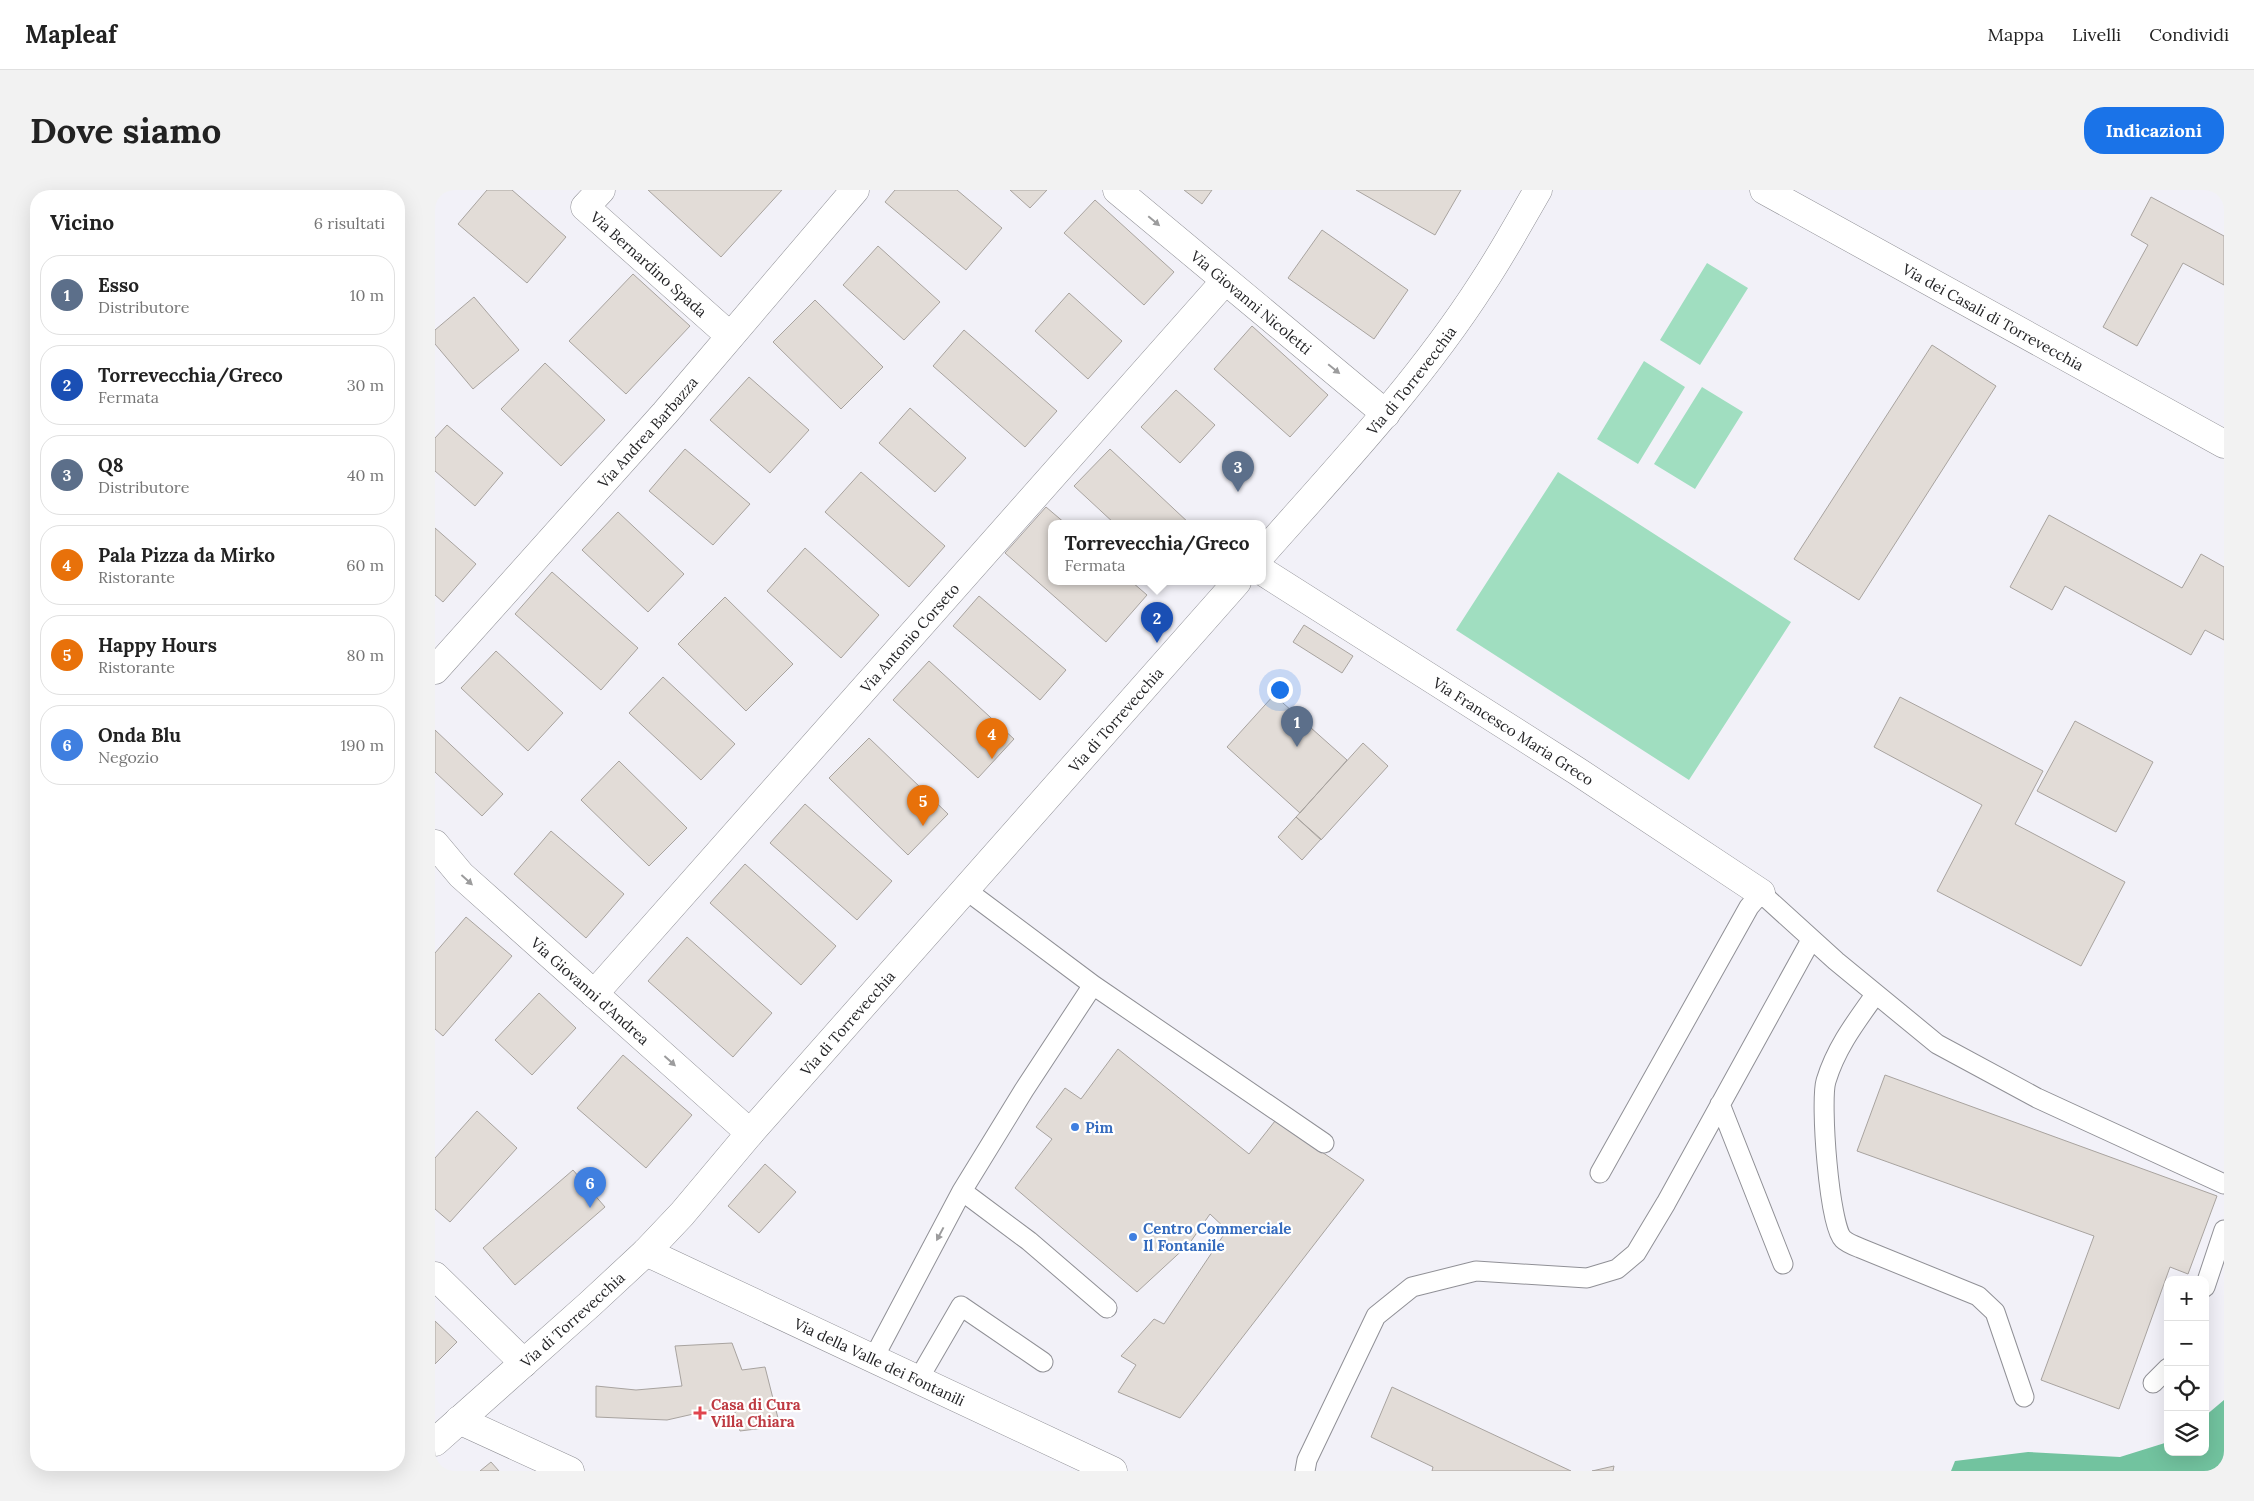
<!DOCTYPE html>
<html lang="it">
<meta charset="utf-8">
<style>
body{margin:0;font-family:Lora,serif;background:#f2f2f2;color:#222}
.controls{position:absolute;right:15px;bottom:15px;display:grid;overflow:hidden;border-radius:10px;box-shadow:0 5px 20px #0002}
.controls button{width:45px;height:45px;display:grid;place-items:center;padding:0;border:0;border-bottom:1px solid #e0e0e0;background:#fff;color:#222;font:25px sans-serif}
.you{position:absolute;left:844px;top:499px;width:18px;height:18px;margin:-12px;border:4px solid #fff;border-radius:50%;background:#1a73e8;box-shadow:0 0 0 8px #1a73e833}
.badge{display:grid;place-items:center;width:32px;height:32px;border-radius:50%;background:#1a73e8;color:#fff;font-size:16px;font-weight:700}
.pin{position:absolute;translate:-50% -41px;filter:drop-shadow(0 1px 2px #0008)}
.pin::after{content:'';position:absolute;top:26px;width:18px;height:15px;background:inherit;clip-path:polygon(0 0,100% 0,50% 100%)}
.popup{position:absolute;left:613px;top:330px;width:218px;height:65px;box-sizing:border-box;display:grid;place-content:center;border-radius:10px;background:#fff;filter:drop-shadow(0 1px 4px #0005);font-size:16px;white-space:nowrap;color:#767676}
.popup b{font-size:19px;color:#222}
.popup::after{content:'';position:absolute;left:50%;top:100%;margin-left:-10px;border:10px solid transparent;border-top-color:#fff}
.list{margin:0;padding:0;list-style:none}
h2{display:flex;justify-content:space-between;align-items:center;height:65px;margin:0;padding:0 20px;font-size:21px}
h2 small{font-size:16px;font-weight:400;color:#767676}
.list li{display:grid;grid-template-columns:32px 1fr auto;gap:15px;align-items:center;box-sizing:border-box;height:80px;margin:0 10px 10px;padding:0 10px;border:1px solid #e0e0e0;border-radius:20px}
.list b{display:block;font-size:19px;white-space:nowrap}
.list p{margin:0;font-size:16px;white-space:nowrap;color:#767676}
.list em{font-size:16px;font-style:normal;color:#767676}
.icon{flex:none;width:28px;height:28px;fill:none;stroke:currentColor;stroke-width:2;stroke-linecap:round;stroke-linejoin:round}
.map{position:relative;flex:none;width:1789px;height:1281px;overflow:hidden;border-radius:20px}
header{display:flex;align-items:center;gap:30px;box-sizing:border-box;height:70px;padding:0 25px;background:#fff;border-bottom:1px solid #e0e0e0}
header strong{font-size:24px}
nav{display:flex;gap:28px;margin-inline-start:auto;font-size:18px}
.intro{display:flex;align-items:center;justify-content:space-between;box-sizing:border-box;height:120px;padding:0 30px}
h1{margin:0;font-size:35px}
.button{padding:12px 22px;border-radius:20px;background:#1a73e8;color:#fff;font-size:18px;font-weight:700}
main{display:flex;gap:30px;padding:0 30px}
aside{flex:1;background:#fff;border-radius:20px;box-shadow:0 5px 20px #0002}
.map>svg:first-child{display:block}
.green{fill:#a0dec0}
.forest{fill:#72c39f}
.building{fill:#e2dcd7;stroke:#a8a39f}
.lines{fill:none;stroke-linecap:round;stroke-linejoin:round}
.lane-casing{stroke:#909096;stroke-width:21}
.street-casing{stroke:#909096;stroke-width:29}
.secondary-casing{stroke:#909096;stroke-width:29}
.lane{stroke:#fff;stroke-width:19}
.street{stroke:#fff;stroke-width:28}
.secondary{stroke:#fff;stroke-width:28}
.oneway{fill:#9c9c9d}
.shop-dot{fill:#3f7fe0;stroke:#fff;stroke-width:2}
.health-dot{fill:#e0444e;stroke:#fff;stroke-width:2}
.labels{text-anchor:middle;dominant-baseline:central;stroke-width:4.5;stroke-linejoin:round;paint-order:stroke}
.street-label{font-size:15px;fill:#242426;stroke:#fff}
.shop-label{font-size:15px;font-weight:bold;fill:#366cbe;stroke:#fff;text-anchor:start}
.health-label{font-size:15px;font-weight:bold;fill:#be3a42;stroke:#fff;text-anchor:start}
</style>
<header>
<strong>Mapleaf</strong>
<nav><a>Mappa</a><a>Livelli</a><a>Condividi</a></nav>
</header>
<div class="intro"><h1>Dove siamo</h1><a class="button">Indicazioni</a></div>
<main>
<aside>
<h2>Vicino<small>6 risultati</small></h2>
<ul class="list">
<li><span class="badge" style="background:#5c6f8a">1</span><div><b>Esso</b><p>Distributore</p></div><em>10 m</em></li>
<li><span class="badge" style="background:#1a4fb4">2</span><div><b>Torrevecchia/Greco</b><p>Fermata</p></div><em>30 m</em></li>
<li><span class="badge" style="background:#5c6f8a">3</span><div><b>Q8</b><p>Distributore</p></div><em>40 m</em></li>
<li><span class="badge" style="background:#e8710a">4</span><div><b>Pala Pizza da Mirko</b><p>Ristorante</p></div><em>60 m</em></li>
<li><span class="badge" style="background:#e8710a">5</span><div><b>Happy Hours</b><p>Ristorante</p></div><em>80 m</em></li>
<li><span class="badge" style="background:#3f7fe0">6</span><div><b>Onda Blu</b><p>Negozio</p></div><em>190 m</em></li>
</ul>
</aside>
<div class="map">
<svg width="1789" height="1281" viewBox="0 0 1789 1281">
<rect width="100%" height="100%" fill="#f2f1f8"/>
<path class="green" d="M1272,73L1313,98L1265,175L1225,150Z
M1209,171L1250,197L1203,274L1162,249Z
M1267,197L1308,222L1260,299L1219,274Z
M1123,282L1356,432L1254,590L1021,440Z"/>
<path class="forest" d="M1789,1210V1281H1516L1520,1271L1593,1262L1685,1267L1733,1252V1262H1770V1226Z"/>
<path class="building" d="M52,0H77L131,47L92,93L23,34Z
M213,0H347L286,67Z
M460,0H522L567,38L531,80L450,12Z
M575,0H612L595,18Z
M749,0H777L767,14Z
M921,0H1026L1000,45Z
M1716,7L1789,46V95L1748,73L1702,156L1668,137L1713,55L1696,45Z
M660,10L739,82L709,115L629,43Z
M887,40L973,100L939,149L853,88Z
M443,56L505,112L469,150L408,95Z
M198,84L255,136L191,204L134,151Z
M634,103L687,151L653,189L600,141Z
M39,107L84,160L38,199L0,154V140Z
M380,110L448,177L406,219L338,152Z
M817,136L893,205L855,247L779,179Z
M529,140L622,221L590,257L498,176Z
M1497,155L1561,196L1424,410L1359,369Z
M110,173L170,230L126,276L66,219Z
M314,187L374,240L335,283L275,230Z
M741,200L780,235L745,273L706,237Z
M475,218L531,268L500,302L444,253Z
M12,235L68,283L40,316L0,281V248Z
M250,259L315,314L278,355L214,301Z
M675,259L755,334H680L639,296Z
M426,282L510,356L474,397L390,322Z
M611,317L631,334H617V392H697L712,405L671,452L570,363Z
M183,322L249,384L213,422L147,360Z
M1614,325L1747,398L1766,364L1789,377V450L1770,440L1756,465L1630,396L1617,420L1575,397Z
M0,338L41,374L8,412L0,405Z
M370,358L444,425L406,468L332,401Z
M117,382L203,458L166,500L80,424Z
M544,406L631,480L605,510L518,436Z
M290,407L358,474L311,521L243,454Z
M869,435L918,466L907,483L858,452Z
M61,461L128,523L93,561L26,498Z
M494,471L579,549L543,588L458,510Z
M228,487L300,554L266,590L194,523Z
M839,505L912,570L865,623L792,557Z
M1465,507L1608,581L1580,634L1690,692L1646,776L1502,701L1547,615L1439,557Z
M1640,531L1718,572L1681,642L1602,601Z
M0,540L68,604L47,626L0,582Z
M434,548L513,624L473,665L394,588Z
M928,553L953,576L886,650L861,627Z
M184,571L252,638L214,676L146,610Z
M370,614L457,691L422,730L335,653Z
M861,627L886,649L867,670L843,647Z
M116,641L189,704L151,748L79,684Z
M310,674L401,756L366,795L275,713Z
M31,727L77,766L8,846L0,839V763Z
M252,747L337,823L298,867L213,791Z
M104,803L141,838L97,885L60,850Z
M683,859L814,964L840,931L929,990L745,1228L683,1202L701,1175L686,1166L719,1129L729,1134L792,1040L775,1024L754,1054L702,1102L580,998L617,949L601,937L630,898L646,909Z
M188,865L257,925L211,978L142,918Z
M1450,885L1782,1006L1753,1084L1735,1077L1684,1219L1606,1190L1659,1046L1422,961Z
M42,921L82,958L15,1032L0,1019V968Z
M330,974L361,1002L324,1043L293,1016Z
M138,980L170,1017L80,1095L48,1058Z
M0,1131L22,1152L0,1174Z
M297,1153L307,1180L330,1177L345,1236L305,1241L298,1215L232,1230L161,1227V1196L201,1200L247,1196L240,1156Z
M957,1197L1136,1281H997L998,1277L936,1247Z
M56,1272L64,1281H45Z
M1179,1276L1178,1281H1157Z"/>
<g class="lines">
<defs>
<path id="lane" d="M531,700L658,795L589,900L527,1001L594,1051L672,1118
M658,795L889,953
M1440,805C1420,833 1401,858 1391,891C1385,911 1394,1036 1408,1049C1412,1053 1420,1056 1425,1058L1543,1106L1560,1122L1589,1207
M1285,914L1348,1074
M1165,983L1314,717L1326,703L1401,771L1502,854L1602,908L1789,994
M1770,1097L1789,1040
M438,1169L527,1001
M483,1190L526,1116L608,1172
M1718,1193L1733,1178
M870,1281L872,1270L941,1126L977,1097L1041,1081L1152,1088L1182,1079L1201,1063L1231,1013L1376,750"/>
<g id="street">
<path id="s1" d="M166,0L150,17L295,146"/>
<path id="s2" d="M682,0L951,224"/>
<path id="s3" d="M1329,0L1789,254"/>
<path id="s4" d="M827,381L1142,581L1326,703"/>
<path id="s5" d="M0,480L230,223L420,0"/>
<path id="s6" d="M0,654L26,685L315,943"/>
<path id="s7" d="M159,804L790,91"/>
<path d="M0,1086L89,1173"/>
<path d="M24,1230L135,1281"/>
</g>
<g id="secondary">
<path id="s8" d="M827,364C904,277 984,192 1047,94C1067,64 1085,31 1103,0"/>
<path id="s9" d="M211,1062L678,1281"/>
<path id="s10" d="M0,1252L155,1114L211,1062L247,1024L315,943L802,392"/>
</g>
</defs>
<use href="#lane" class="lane-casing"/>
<use href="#street" class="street-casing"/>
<use href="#secondary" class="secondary-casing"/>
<use href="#lane" class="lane"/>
<use href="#street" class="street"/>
<use href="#secondary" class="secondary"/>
</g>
<defs><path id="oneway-solid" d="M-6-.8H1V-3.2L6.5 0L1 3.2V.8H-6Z" transform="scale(1.25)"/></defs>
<g class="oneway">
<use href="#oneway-solid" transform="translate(719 31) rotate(40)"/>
<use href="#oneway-solid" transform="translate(899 179) rotate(39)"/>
<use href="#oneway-solid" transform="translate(32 690) rotate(42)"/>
<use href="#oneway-solid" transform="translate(235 871) rotate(42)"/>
<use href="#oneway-solid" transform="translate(505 1044) rotate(118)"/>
</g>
<g class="shop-dot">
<circle cx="640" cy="937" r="5"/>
<circle cx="698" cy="1047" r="5"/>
</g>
<path class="health-dot" d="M262.5 1215.5h5v5h5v5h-5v5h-5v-5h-5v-5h5z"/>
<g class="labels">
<g class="street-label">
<text stroke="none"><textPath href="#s1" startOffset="109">Via Bernardino Spada</textPath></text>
<text stroke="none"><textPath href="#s2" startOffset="175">Via Giovanni Nicoletti</textPath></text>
<text stroke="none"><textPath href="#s3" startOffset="262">Via dei Casali di Torrevecchia</textPath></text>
<text stroke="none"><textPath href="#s8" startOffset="229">Via di Torrevecchia</textPath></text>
<text stroke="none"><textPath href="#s5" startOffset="319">Via Andrea Barbazza</textPath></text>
<text stroke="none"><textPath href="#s7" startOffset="476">Via Antonio Corseto</textPath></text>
<text stroke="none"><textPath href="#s10" startOffset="994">Via di Torrevecchia</textPath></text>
<text stroke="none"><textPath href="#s4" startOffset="298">Via Francesco Maria Greco</textPath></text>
<text stroke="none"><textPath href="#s6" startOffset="214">Via Giovanni d'Andrea</textPath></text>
<text stroke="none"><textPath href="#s10" startOffset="589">Via di Torrevecchia</textPath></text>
<text stroke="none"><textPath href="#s10" startOffset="184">Via di Torrevecchia</textPath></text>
<text stroke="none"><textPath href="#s9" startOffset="258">Via della Valle dei Fontanili</textPath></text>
</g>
<g class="shop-label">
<text x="650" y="937">Pim</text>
<text x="708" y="1038">Centro Commerciale<tspan x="708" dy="17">Il Fontanile</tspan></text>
</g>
<g class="health-label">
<text x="276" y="1214">Casa di Cura<tspan x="276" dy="17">Villa Chiara</tspan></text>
</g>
</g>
</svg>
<div class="controls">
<button>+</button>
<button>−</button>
<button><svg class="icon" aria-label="locate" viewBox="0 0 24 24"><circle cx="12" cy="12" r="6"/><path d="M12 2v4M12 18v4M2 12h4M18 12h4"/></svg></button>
<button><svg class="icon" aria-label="layers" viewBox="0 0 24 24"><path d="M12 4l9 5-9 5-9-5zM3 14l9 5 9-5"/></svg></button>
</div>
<div class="you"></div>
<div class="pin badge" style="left:862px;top:557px;background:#5c6f8a">1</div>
<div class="pin badge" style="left:722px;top:453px;background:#1a4fb4">2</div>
<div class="popup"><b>Torrevecchia/Greco</b>Fermata</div>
<div class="pin badge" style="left:803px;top:302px;background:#5c6f8a">3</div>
<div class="pin badge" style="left:557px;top:569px;background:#e8710a">4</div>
<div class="pin badge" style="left:488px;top:636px;background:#e8710a">5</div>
<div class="pin badge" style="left:155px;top:1018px;background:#3f7fe0">6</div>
</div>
</main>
